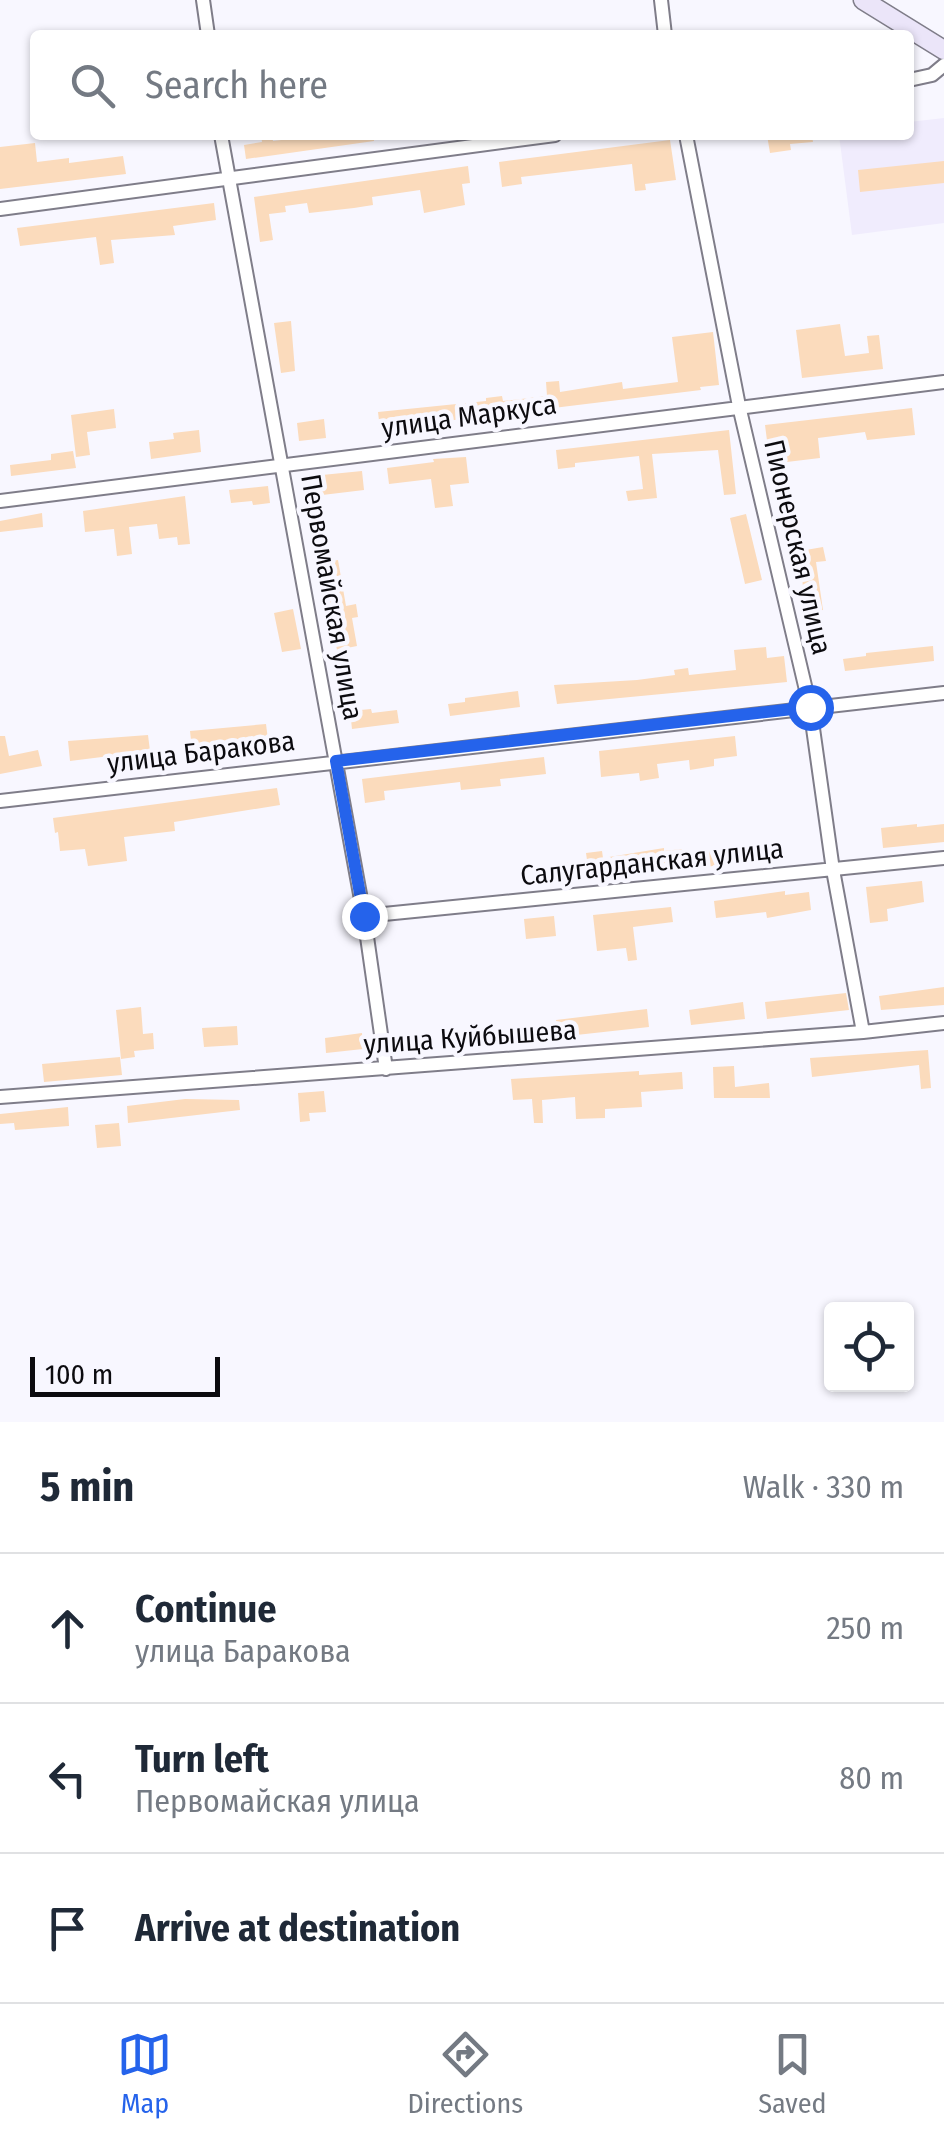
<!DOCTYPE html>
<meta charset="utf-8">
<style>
body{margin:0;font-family:"Fira Sans Condensed",sans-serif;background:#f6f6f7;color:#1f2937}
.controls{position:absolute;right:30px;bottom:30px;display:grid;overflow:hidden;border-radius:10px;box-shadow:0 2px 8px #0004}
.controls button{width:90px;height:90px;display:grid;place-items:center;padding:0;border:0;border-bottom:2px solid #e0e1e3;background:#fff;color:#1f2937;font:50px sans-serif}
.scale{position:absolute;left:30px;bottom:25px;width:190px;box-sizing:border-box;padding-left:10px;border:5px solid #0c0b0f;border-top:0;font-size:28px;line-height:35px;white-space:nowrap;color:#0c0b0f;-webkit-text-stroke:8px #f8f7ff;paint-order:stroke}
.stop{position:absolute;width:30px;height:30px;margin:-22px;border:8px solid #2563eb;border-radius:50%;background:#fff}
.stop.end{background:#2563eb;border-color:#fff;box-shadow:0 2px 10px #0008}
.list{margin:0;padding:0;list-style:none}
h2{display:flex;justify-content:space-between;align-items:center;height:130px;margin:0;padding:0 40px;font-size:42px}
h2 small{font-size:32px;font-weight:400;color:#747a83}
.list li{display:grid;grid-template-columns:65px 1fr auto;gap:30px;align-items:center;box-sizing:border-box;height:150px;padding:0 40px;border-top:2px solid #e0e1e3}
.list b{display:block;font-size:38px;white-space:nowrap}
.list p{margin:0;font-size:32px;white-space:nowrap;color:#747a83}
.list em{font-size:32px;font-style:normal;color:#747a83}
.icon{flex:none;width:55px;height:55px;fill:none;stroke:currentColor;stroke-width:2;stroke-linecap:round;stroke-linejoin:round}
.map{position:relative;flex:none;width:944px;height:1422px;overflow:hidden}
.search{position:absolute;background:#fff;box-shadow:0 2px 8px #0004;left:30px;right:30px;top:30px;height:110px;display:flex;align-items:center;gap:25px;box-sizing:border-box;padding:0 35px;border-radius:10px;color:#747a83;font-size:38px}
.sheet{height:580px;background:#fff}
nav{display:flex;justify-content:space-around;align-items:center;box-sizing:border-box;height:140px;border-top:2px solid #e0e1e3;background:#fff;font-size:28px;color:#747a83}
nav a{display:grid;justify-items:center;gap:5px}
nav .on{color:#2563eb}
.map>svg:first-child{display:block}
.built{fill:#f0ecfd}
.building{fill:#fbdbbc}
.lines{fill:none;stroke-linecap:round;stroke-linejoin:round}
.street-casing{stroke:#7f7d89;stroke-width:16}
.secondary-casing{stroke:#7f7d89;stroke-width:21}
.street{stroke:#fff;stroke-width:12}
.secondary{stroke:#ebe5f9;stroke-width:18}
.route{stroke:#2563eb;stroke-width:12}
.labels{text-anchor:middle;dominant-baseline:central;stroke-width:9;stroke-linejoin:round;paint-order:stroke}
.street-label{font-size:28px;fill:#0c0b0f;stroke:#f8f7ff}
</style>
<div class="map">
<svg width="944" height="1422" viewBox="0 0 944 1422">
<rect width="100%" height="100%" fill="#f8f7ff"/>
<path class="built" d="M944,118V223L852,235L839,135H909V122Z"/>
<path class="building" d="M261,135H272L273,141L298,138V135H374V141L246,159L244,145L262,142Z
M767,135H812L813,142L790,144L791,150L770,153Z
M670,140L676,180L645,184L646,190L635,191L632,164L521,177L522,184L502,187L499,162Z
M35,143L37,162L69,158V163L123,156L126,174L0,189V147Z
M944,161V183L860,192L858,170Z
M468,166L470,183L462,184L465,205L424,213L420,190L372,197L373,205L354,208L309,213L307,203L285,206L286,212L269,214L273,240L260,242L254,197Z
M214,203L216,220L173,226L175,235L111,240L114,263L100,265L96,237L20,246L17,228Z
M291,321L295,371L281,373L274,323Z
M840,324L845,356L869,353L867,336L879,335L883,369L802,378L796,330Z
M713,332L719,385L700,387L701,390L380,429L378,412L486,401V398L502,396L503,401L547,396L546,382L559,381L560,392L622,382L623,389L678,382L672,337Z
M912,408L915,435L867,440L865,432L818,438L820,458L770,464L765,425Z
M114,409L116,428L87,432L90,455L76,457L71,415Z
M324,419L326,438L299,441L297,423Z
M199,430L201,452L151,459L149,442L174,439L173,433Z
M729,430L736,494L724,495L718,450L652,454L657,498L628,501L626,491L643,489L639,456L575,463V467L558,469L556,450Z
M73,451L76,468L11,476L10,465L51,460V454Z
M466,457L469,483L450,485L453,506L435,508L431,479L389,484L387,468L434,462L433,459Z
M362,471L364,490L314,496L312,476Z
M268,486L270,503L253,505L252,501L231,503L229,490Z
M185,496L190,544L178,545L177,537L159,539L157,524L129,527L132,554L117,556L114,529L85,532L83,511Z
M42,513L43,527L0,532V521Z
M746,514L762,580L745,584L730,518Z
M823,547L826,561L816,562L823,610L805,613L800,551Z
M338,560L346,606L356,604L358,617L352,618L357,646L337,650L320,563Z
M293,609L301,649L282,652L274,613Z
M933,646L934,661L845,671L843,659L866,656V653Z
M766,647L767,658L784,656L787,682L557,704L554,685L637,680L675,675L674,670L688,668L689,675L736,670L734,650Z
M518,691L520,707L450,716L448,704L465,702V698Z
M371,709L372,713L397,710L399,723L352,729L350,711Z
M266,724L268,740L192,749L190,731Z
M148,735L150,751L70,761L68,741Z
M0,736H5L9,756L38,750L42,766L0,774Z
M735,736L737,756L714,759V766L690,770L689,760L657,764L659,778L640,781L639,773L601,777L599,751Z
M544,757L546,774L500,779L501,786L461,790L460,782L384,791L385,800L365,803L362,779Z
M277,788L280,805L174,822L175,831L124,837L127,861L88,866L85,849L60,851L58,832L55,833L53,818Z
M917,824V827L944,824V842L883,848L881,828Z
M664,848V851L682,849L684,868L553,881L551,864L587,860L586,853L602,851L603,858Z
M739,848L741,863L704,867L702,852Z
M922,881L924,902L887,909L888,921L870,923L866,887Z
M785,891V895L809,892L811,910L767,918L766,912L716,918L714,901Z
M671,907L673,922L633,927L637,960L628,961L626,948L597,951L593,915Z
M554,916L556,936L526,939L524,919Z
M944,987V1005L881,1010L879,996Z
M846,993L849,1010L767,1019L765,1002Z
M743,1002L745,1019L691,1025L689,1010Z
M141,1007L143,1034L153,1033L154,1049L134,1051L135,1057L121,1059L116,1010Z
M647,1009L649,1027L558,1037L556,1020Z
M237,1026L238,1045L204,1047L202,1028Z
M362,1033L363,1049L326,1053L325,1038Z
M928,1050L931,1088L921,1089L919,1065L812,1077L810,1058Z
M120,1057L122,1075L44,1082L42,1064Z
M734,1066L735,1087L769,1083L770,1098H714L713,1067Z
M639,1071V1075L682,1072L683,1089L641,1092L642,1107L605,1109V1118L576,1119L575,1097L542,1100L543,1123H534L532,1099L513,1100L511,1079Z
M324,1091L326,1112L309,1113L310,1121L300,1122L298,1093Z
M185,1099L239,1100L240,1110L128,1123L127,1106Z
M68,1107L69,1126L15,1130L14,1123L0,1124V1114Z
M119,1123L121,1146L97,1148L95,1125Z"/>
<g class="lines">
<defs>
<path id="street" d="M203,0L208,35
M661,0L665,35
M909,80L932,75L944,65
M221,135L364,916L386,1069
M686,135L739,406L810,707L833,870L863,1032
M0,209L555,135
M0,501L944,382
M0,801L944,693
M364,916L944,858
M0,1097L863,1032L944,1023"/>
<path id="secondary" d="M863,0L944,50"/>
</defs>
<use href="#street" class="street-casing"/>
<use href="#secondary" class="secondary-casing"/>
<use href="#street" class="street"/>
<use href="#secondary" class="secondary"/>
</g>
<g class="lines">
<path class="route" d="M364,916L336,761L810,707"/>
</g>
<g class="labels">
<g class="street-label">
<text transform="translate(469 416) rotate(-8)">улица Маркуса</text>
<text transform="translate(798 547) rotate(77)">Пионерская улица</text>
<text transform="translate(332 597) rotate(80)">Первомайская улица</text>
<text transform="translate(201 752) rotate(-7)">улица Баракова</text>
<text transform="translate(652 862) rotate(-6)">Салугарданская улица</text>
<text transform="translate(470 1037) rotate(-4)">улица Куйбышева</text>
</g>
</g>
</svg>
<div class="controls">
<button><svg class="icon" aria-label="locate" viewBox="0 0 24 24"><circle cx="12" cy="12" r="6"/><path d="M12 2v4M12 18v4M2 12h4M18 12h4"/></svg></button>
</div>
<div class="scale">100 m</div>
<div class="stop" style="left:810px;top:707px"></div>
<div class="stop end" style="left:364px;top:916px"></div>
<div class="search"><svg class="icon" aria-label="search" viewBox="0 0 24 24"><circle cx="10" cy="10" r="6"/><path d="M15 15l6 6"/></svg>Search here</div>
</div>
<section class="sheet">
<h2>5 min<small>Walk · 330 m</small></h2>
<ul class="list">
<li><svg class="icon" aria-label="ahead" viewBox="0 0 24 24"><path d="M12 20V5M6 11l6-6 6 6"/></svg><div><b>Continue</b><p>улица Баракова</p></div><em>250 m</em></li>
<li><svg class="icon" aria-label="left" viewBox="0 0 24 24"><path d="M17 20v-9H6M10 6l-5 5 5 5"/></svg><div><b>Turn left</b><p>Первомайская улица</p></div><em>80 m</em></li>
<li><svg class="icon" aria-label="arrive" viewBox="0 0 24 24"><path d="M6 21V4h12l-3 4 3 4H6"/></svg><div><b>Arrive at destination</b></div></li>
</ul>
</section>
<nav>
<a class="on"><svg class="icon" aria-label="map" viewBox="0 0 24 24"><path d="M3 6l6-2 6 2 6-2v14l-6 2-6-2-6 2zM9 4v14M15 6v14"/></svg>Map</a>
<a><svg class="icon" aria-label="directions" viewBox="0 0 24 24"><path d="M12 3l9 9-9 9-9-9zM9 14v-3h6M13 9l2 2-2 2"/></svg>Directions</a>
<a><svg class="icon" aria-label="saved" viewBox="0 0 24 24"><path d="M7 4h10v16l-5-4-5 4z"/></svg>Saved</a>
</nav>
